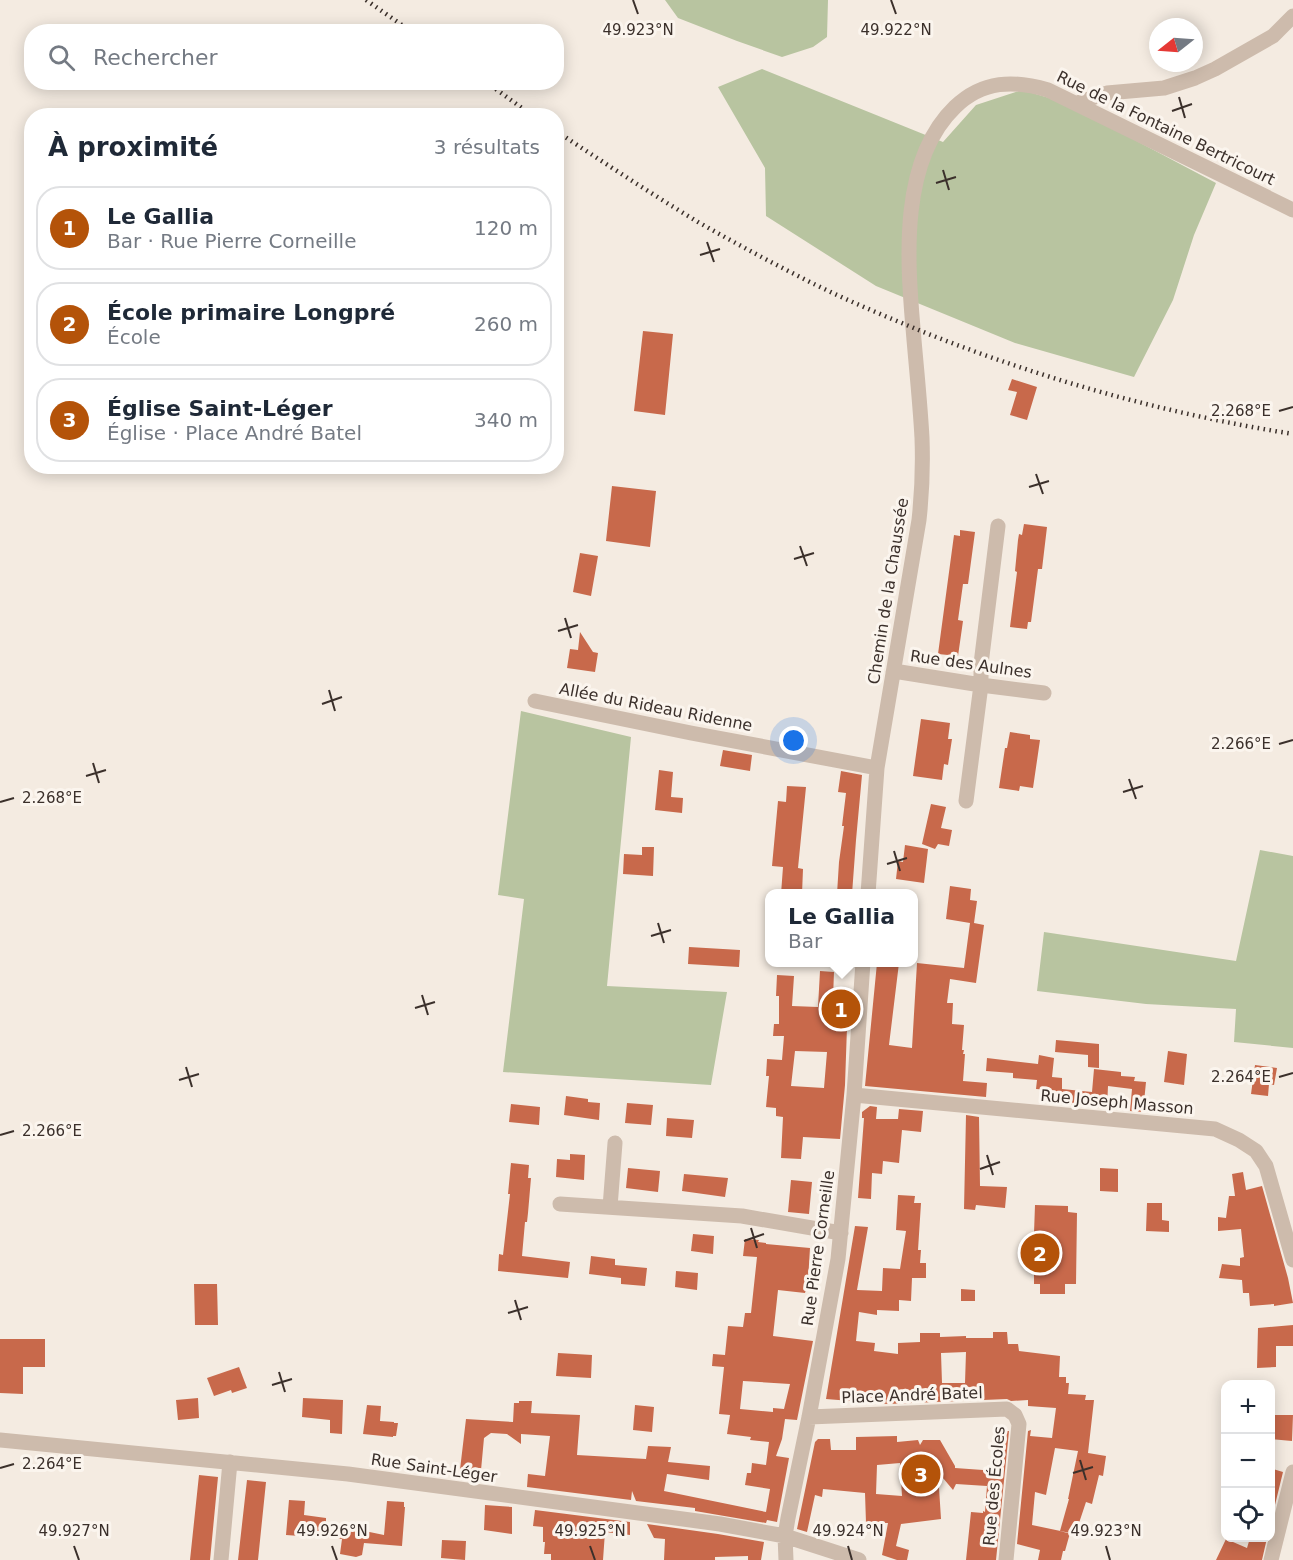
<!DOCTYPE html>
<html lang="fr">
<meta charset="utf-8">
<style>
body{margin:0;font-family:"DejaVu Sans",sans-serif;background:#f2f2f3;color:#1f2937}
.controls{position:absolute;right:18px;bottom:18px;display:grid;overflow:hidden;border-radius:12px;box-shadow:0 3px 15px #0003}
.controls button{width:54px;height:54px;display:grid;place-items:center;padding:0;border:0;border-bottom:2px solid #e0e1e3;background:#fff;color:#1f2937;font:30px sans-serif}
.compass{position:absolute;left:1149px;top:18px;width:54px;height:54px;border-radius:50%;background:#fff;box-shadow:0 3px 15px #0003;rotate:253deg}
.you{position:absolute;left:794px;top:741px;width:21px;height:21px;margin:-15px;border:4px solid #fff;border-radius:50%;background:#1a73e8;box-shadow:0 0 0 9px #1a73e833}
.badge{display:grid;place-items:center;width:39px;height:39px;border-radius:50%;background:#b45309;color:#fff;font-size:20px;font-weight:700}
.pin{position:absolute;translate:-50% -50%;border:3px solid #fff;box-shadow:0 2px 6px #0006}
.popup{position:absolute;left:765px;top:889px;width:153px;height:78px;box-sizing:border-box;display:grid;place-content:center;border-radius:12px;background:#fff;filter:drop-shadow(0 2px 4px #0005);font-size:20px;white-space:nowrap;color:#747a83}
.popup b{font-size:22px;color:#1f2937}
.popup::after{content:'';position:absolute;left:50%;top:100%;margin-left:-12px;border:12px solid transparent;border-top-color:#fff}
.list{margin:0;padding:0;list-style:none}
h2{display:flex;justify-content:space-between;align-items:center;height:78px;margin:0;padding:0 24px;font-size:26px}
h2 small{font-size:20px;font-weight:400;color:#747a83}
.list li{display:grid;grid-template-columns:39px 1fr auto;gap:18px;align-items:center;box-sizing:border-box;height:84px;margin:0 12px 12px;padding:0 12px;border:2px solid #e0e1e3;border-radius:24px}
.list b{display:block;font-size:22px;white-space:nowrap}
.list p{margin:0;font-size:20px;white-space:nowrap;color:#747a83}
.list em{font-size:20px;font-style:normal;color:#747a83}
.icon{flex:none;width:33px;height:33px;fill:none;stroke:currentColor;stroke-width:2;stroke-linecap:round;stroke-linejoin:round}
.map{position:relative;flex:none;width:1293px;height:1560px;overflow:hidden}
.search{position:absolute;background:#fff;box-shadow:0 3px 15px #0003;left:24px;top:24px;width:540px;height:66px;display:flex;align-items:center;gap:15px;box-sizing:border-box;padding:0 21px;border-radius:24px;color:#747a83;font-size:22px}
.panel{position:absolute;background:#fff;box-shadow:0 3px 15px #0003;left:24px;top:108px;width:540px;height:366px;border-radius:24px}
.map>svg:first-child{display:block}
.green{fill:#b8c4a0}
.building{fill:#c8694b;fill-rule:evenodd}
.lines{fill:none;stroke-linecap:round;stroke-linejoin:round}
.street{stroke:#cdbbac;stroke-width:15}
.rail{stroke:#3b302b;stroke-width:4.5;stroke-dasharray:1.5 4.5;stroke-linecap:butt}
.ticks{fill:none;stroke:#3b302b;stroke-width:2}
.labels{text-anchor:middle;dominant-baseline:central;stroke-width:6;stroke-linejoin:round;paint-order:stroke}
.street-label{font-size:16px;fill:#3b302b;stroke:#fbf5ee}
.ticks-label{font-size:15px;text-anchor:middle;fill:#3b302b;stroke:#fbf5ee;stroke-width:6;stroke-linejoin:round;paint-order:stroke}
</style>
<div class="map">
<svg width="1293" height="1560" viewBox="0 0 1293 1560">
<rect width="100%" height="100%" fill="#f4ebe1"/>
<path class="green" d="M665,0H828L827,37L813,47L782,57L737,41L678,18Z
M762,69L943,142L976,105L1022,90L1063,102L1216,183L1194,235L1173,300L1134,377L1015,343L876,286L766,216L765,168L718,87Z
M521,711L631,737L607,986L727,992L711,1085L503,1072L524,899L498,895Z
M1260,850L1293,856V1048L1234,1042L1236,1009L1146,1004L1037,991L1044,932L1236,961Z"/>
<path class="building" d="M643,331L673,334L665,415L634,411Z
M1012,379L1037,387L1027,420L1010,415L1017,392L1008,390Z
M612,486L656,491L650,547L606,541Z
M1024,524L1047,527L1042,569H1038L1031,622H1028L1027,629L1010,627L1017,572L1015,571L1018,540L1019,534L1022,535Z
M960,530L975,532L968,584H963L958,620L963,621L958,656L938,654L954,535L960,536Z
M580,553L598,556L591,596L573,592Z
M580,632L593,652L598,653L595,672L567,668L570,649L578,650Z
M921,719L950,723L948,739H952L948,765L944,764L942,780L913,776Z
M1010,732L1030,735V739L1040,740L1033,788L1020,786L1019,791L999,788L1005,748H1007Z
M723,750L752,755L750,771L720,766Z
M659,770L673,772L671,797L683,798L682,813L655,810Z
M841,771L862,775L856,840L852,894H837L839,862L844,826H842L846,793L838,792Z
M787,786L806,787L798,868L803,869L802,894H781L783,867L772,866L778,801L786,802Z
M931,804L946,807L941,828L952,830L949,846L938,844L935,849L922,844Z
M905,845L928,849L924,883L896,879L898,861L903,862Z
M642,847H654L653,876L623,874L624,854L642,855Z
M950,886L971,889L970,900L977,901L974,923L984,925L976,983L950,979L947,1003H953L952,1024L964,1025L962,1050H964L963,1054H965L963,1081L987,1083L986,1097L865,1086L877,963H899L889,1045L912,1048L917,963L964,968L970,923L946,919Z
M689,947L740,950L739,967L688,964Z
M820,971L834,972L833,998H848L845,1085L840,1139L803,1137L801,1159L781,1158L783,1117L776,1116V1108L766,1107L769,1076H766L767,1059L782,1060L784,1036H773L774,1024H779V996H776L777,975L794,976L792,1006L818,1007ZM795,1051L827,1052L824,1088L791,1086Z
M1056,1040L1099,1044V1068L1088,1067V1055L1055,1052Z
M1168,1051L1187,1054L1184,1085L1164,1082Z
M1039,1055L1054,1058L1052,1077L1062,1078V1089L1092,1092L1094,1069L1121,1072V1076L1135,1077L1134,1081L1146,1082L1143,1112L1130,1111L1132,1089L1108,1086L1107,1108L1050,1103L1051,1090L1036,1089L1037,1080L1013,1078V1073L986,1071L987,1058L1038,1064Z
M1255,1065L1277,1068L1274,1085L1269,1084L1268,1096L1251,1094Z
M566,1096L588,1099V1102L600,1103L599,1120L564,1115Z
M627,1103L653,1105L651,1125L625,1123Z
M511,1104L540,1107L539,1125L509,1122Z
M870,1106L877,1107L876,1119H898L899,1109L923,1111L921,1132L902,1130L899,1163L883,1161L882,1174L872,1173L871,1199L858,1198L864,1118H862V1112Z
M966,1115L979,1117L980,1186L1007,1187L1005,1208L976,1205L975,1210L964,1209Z
M667,1118L694,1120L692,1138L666,1136Z
M570,1154L585,1155L584,1180L556,1177L557,1159L570,1160Z
M511,1163L529,1165L528,1178H531L528,1213L527,1222H525L522,1256L570,1262L568,1278L498,1271L499,1254L503,1255L510,1194H508Z
M628,1168L660,1171L658,1192L626,1188Z
M1100,1168L1118,1169V1192L1100,1191Z
M1243,1172L1246,1190L1262,1186L1288,1278L1293,1303L1274,1306V1304L1250,1306L1249,1293H1243L1242,1280L1219,1278L1222,1264L1240,1266V1258L1244,1257L1241,1229L1218,1231V1217L1226,1218L1229,1196H1235L1232,1174Z
M684,1174L728,1178L725,1197L682,1191Z
M791,1180L812,1182L809,1214L788,1212Z
M898,1195L915,1196L914,1203H921L918,1250H921L920,1263H926V1278H912L911,1301L899,1300V1311L877,1310V1315L859,1312L856,1341L875,1343L874,1351L898,1354V1343L920,1342V1333H940V1337L966,1336V1338H993V1332H1007L1008,1344H1018L1019,1351L1060,1356L1059,1377H1066V1383H1069L1068,1394L1086,1395L1085,1400H1094L1088,1453L1106,1456L1103,1476L1099,1475L1092,1504L1086,1502L1075,1535L1060,1531L1069,1499H1068L1078,1451L1055,1448L1046,1495L1035,1492L1032,1525L1070,1533L1065,1551H1063L1061,1560H1038L1040,1550L1017,1544L1028,1431L1031,1430L1030,1436L1052,1438L1056,1408L1028,1406V1400L1011,1401L1007,1399L888,1404L826,1399L855,1226L868,1227L857,1290L882,1291L883,1268L900,1269L906,1231L896,1230ZM966,1352L965,1383H942L941,1353Z
M1147,1203H1162V1220L1169,1221V1232L1146,1231Z
M1035,1205L1068,1206V1212L1077,1213L1076,1284H1065V1294H1040V1284H1034V1268L1029,1267L1030,1233H1034Z
M693,1234L714,1236L713,1254L691,1251Z
M745,1239L759,1240L758,1242L766,1243V1244L810,1248L808,1281L805,1293L778,1290L773,1336L813,1341L797,1420L785,1419L782,1439L776,1456L789,1458L777,1522L767,1520L766,1523L695,1511V1508L636,1501L632,1491L631,1500L527,1487L528,1474L545,1476L550,1436L521,1434V1444L507,1434L491,1433L484,1438L480,1481L459,1478L466,1419L513,1422L514,1403H519V1401H532L531,1413L580,1415L577,1455L646,1459L648,1446L671,1447L668,1462L710,1466L709,1480L667,1474L664,1491L766,1512L770,1489L745,1485L747,1473H751L752,1463L766,1465L769,1442L750,1440L751,1437L727,1434L730,1415L719,1414L724,1367L712,1366L713,1354L725,1355L728,1326L743,1327L745,1313H751L757,1257L743,1256ZM743,1381L790,1384L784,1409L773,1408V1412L740,1409Z
M591,1256L615,1259V1265L647,1268L645,1286L621,1284V1278L589,1274Z
M676,1271L698,1273L697,1290L675,1287Z
M194,1284H217L218,1325H195Z
M961,1289L975,1290V1301H961Z
M1293,1325V1346H1276V1367L1257,1368L1258,1328Z
M0,1339H45V1367H23V1394L0,1393Z
M558,1353L592,1355L591,1378L556,1376Z
M239,1367L247,1388L232,1393L231,1390L214,1396L207,1378Z
M198,1398L199,1418L178,1420L176,1400Z
M303,1398L343,1400L342,1434L330,1433V1420L302,1417Z
M367,1405L381,1406L380,1421L394,1422V1423H398L396,1436H393V1437L363,1434Z
M635,1405L654,1407L652,1432L633,1430Z
M1270,1415H1293L1292,1441L1270,1439Z
M1001,1431H1009L996,1560H966L971,1512L983,1513V1511L985,1512L987,1486L956,1484L953,1490L938,1472L941,1519L901,1524L896,1546L909,1550L907,1560H897L882,1555L888,1523H866L865,1493L823,1489L822,1497L815,1495L807,1532L797,1529L815,1442L818,1439H830L831,1450H856V1437L897,1436V1442L918,1440L920,1445L923,1440H940L955,1466V1468L997,1471ZM900,1463L902,1496L876,1494L877,1465Z
M1273,1469L1283,1472L1274,1509H1270V1480Z
M199,1475L218,1477L210,1560H190Z
M247,1480L266,1482L258,1560H238Z
M289,1500L305,1501L304,1515L326,1518V1523L384,1535L387,1501L404,1502V1507H405L402,1546L364,1543L362,1555L356,1557L340,1554L342,1539L286,1535Z
M485,1505L512,1507V1534L484,1530Z
M535,1510L630,1522V1535L605,1532L603,1560H551V1554H544L545,1542H543V1527L533,1526Z
M647,1524L718,1534L764,1542L761,1560H748V1556L715,1557V1560H664L665,1539L654,1538Z
M1250,1538H1267L1262,1560H1216L1226,1539L1247,1548Z
M442,1540L466,1541L465,1560L441,1558Z"/>
<g class="lines">
<path class="street" d="M1077,103L1107,93L1164,88L1195,78L1215,69L1273,36L1293,16
M893,673L900,672L981,685L1044,693
M535,701L691,733L877,768
M966,801L981,685V664L998,526
M868,894L877,768L919,520C922,493 923,465 922,438C920,401 916,365 913,328C907,258 900,160 955,107C983,80 1014,80 1048,90L1293,210
M854,1095L1215,1129L1239,1140L1256,1151L1266,1166L1293,1260
M560,1204L742,1216L841,1233
M610,1207L615,1143
M809,1417L1007,1409L1015,1415L1019,1424L1006,1560
M0,1440L348,1474L720,1524L785,1536L859,1560
M221,1560L230,1462
M786,1560L785,1536L788,1518L809,1417L838,1259L854,1095L863,962
M1271,1560L1293,1472"/>
<path class="rail" d="M366,0L412,32
M486,82L533,116
M556,131C603,162 650,193 698,222C735,243 772,263 810,282C848,301 887,317 926,333C1045,380 1167,414 1293,434"/>
</g>
<path class="ticks" d="M633,0L638,14M891,0L896,14M1179,97L1185,118M1172,111L1192,104M943,170L949,190M936,183L956,177M707,242L714,262M700,255L720,249M1279,411L1293,407M1036,474L1043,494M1029,487L1049,481M800,546L807,566M794,559L814,553M565,618L571,638M558,631L578,625M329,690L335,711M322,704L342,697M1279,744L1293,740M93,763L99,783M86,776L106,770M1129,779L1136,799M1123,792L1143,786M0,802L14,798M894,851L900,871M887,864L907,858M658,923L664,943M651,936L671,930M422,995L428,1015M415,1008L435,1002M186,1067L192,1087M1279,1077L1293,1073M179,1080L199,1074M0,1135L14,1131M987,1155L993,1175M980,1169L1000,1162M751,1228L757,1248M744,1241L764,1234M515,1300L521,1320M508,1313L528,1307M279,1372L285,1392M272,1385L292,1379M1080,1460L1086,1480M0,1468L14,1464M1073,1473L1093,1467M74,1546L79,1560M332,1546L337,1560M590,1546L595,1560M848,1546L852,1560M1106,1546L1110,1560"/>
<g class="labels">
<g class="street-label">
<text transform="translate(1166 128) rotate(26)">Rue de la Fontaine Bertricourt</text>
<text transform="translate(888 591) rotate(-81)">Chemin de la Chaussée</text>
<text transform="translate(971 664) rotate(8)">Rue des Aulnes</text>
<text transform="translate(656 707) rotate(11)">Allée du Rideau Ridenne</text>
<text transform="translate(1117 1102) rotate(5)">Rue Joseph Masson</text>
<text transform="translate(818 1248) rotate(-82)">Rue Pierre Corneille</text>
<text transform="translate(912 1395) rotate(-2)">Place André Batel</text>
<text transform="translate(434 1468) rotate(8)">Rue Saint-Léger</text>
<text transform="translate(994 1486) rotate(-85)">Rue des Écoles</text>
</g>
</g>
<g class="ticks-label">
<text x="638" y="35">49.923°N</text>
<text x="896" y="35">49.922°N</text>
<text x="1241" y="416">2.268°E</text>
<text x="1241" y="749">2.266°E</text>
<text x="52" y="803">2.268°E</text>
<text x="1241" y="1082">2.264°E</text>
<text x="52" y="1136">2.266°E</text>
<text x="52" y="1469">2.264°E</text>
<text x="74" y="1536">49.927°N</text>
<text x="332" y="1536">49.926°N</text>
<text x="590" y="1536">49.925°N</text>
<text x="848" y="1536">49.924°N</text>
<text x="1106" y="1536">49.923°N</text>
</g>
</svg>
<div class="controls">
<button>+</button>
<button>−</button>
<button><svg class="icon" aria-label="locate" viewBox="0 0 24 24"><circle cx="12" cy="12" r="6"/><path d="M12 2v4M12 18v4M2 12h4M18 12h4"/></svg></button>
</div>
<svg class="compass" viewBox="-18 -18 36 36"><path d="M0-13l5 13h-10z" fill="#e53935"/><path d="M0 13l5-13h-10z" fill="#747a83"/></svg>
<div class="you"></div>
<div class="pin badge" style="left:841px;top:1009px">1</div>
<div class="popup"><b>Le Gallia</b>Bar</div>
<div class="pin badge" style="left:1040px;top:1253px">2</div>
<div class="pin badge" style="left:921px;top:1474px">3</div>
<div class="search"><svg class="icon" aria-label="search" viewBox="0 0 24 24"><circle cx="10" cy="10" r="6"/><path d="M15 15l6 6"/></svg>Rechercher</div>
<section class="panel">
<h2>À proximité<small>3 résultats</small></h2>
<ul class="list">
<li><span class="badge">1</span><div><b>Le Gallia</b><p>Bar · Rue Pierre Corneille</p></div><em>120 m</em></li>
<li><span class="badge">2</span><div><b>École primaire Longpré</b><p>École</p></div><em>260 m</em></li>
<li><span class="badge">3</span><div><b>Église Saint-Léger</b><p>Église · Place André Batel</p></div><em>340 m</em></li>
</ul>
</section>
</div>
